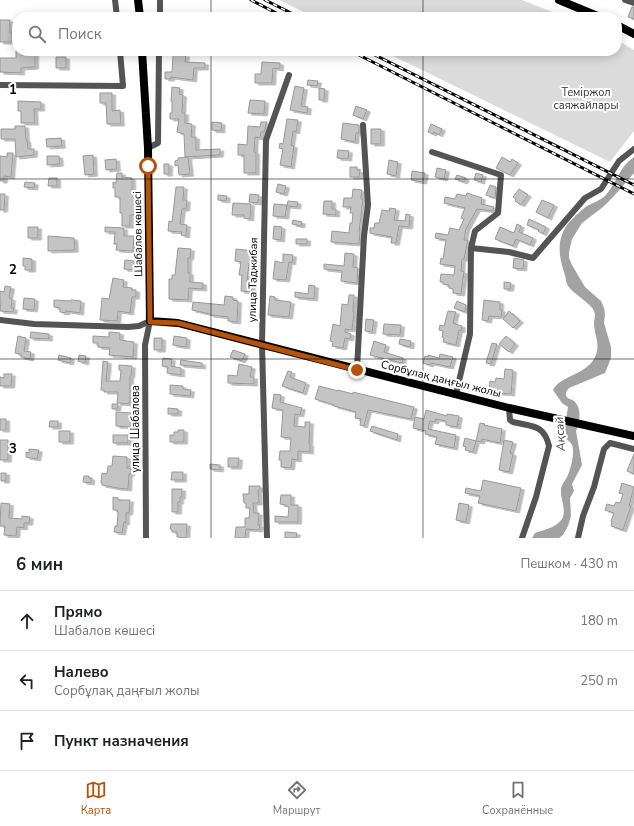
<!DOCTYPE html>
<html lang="ru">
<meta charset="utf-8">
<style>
body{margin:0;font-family:"Nunito Sans",sans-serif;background:#f6f6f6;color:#202124}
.stop{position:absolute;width:12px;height:12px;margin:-9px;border:3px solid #b45309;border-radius:50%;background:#fff}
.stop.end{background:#b45309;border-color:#fff;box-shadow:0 1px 4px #0008}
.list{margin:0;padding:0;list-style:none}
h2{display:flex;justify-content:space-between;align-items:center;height:52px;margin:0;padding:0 16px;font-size:17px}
h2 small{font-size:13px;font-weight:400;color:#757577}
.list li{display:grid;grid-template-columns:26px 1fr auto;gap:12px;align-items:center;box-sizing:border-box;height:60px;padding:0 16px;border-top:1px solid #e0e0e0}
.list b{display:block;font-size:15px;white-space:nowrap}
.list p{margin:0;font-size:13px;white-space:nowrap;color:#757577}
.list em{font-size:13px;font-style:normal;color:#757577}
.icon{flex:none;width:22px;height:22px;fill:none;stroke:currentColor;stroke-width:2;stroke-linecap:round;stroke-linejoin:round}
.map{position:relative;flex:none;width:634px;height:538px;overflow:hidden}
.search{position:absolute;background:#fff;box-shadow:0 2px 10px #0003;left:12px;right:12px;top:12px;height:44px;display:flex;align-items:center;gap:10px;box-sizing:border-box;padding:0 14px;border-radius:16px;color:#757577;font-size:15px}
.sheet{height:232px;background:#fff}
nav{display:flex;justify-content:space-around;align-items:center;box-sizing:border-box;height:56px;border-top:1px solid #e0e0e0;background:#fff;font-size:11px;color:#757577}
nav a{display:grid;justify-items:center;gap:2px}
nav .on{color:#b45309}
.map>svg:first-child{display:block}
.green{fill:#dbdbdb}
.water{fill:#a2a2a2}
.building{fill:#c4c4c4;stroke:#989898;filter:url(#shadow)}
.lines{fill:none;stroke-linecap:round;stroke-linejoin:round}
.minor{stroke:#545454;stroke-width:6}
.major{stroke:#000;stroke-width:8}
.rail-casing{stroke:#000;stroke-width:3}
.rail{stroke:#fff;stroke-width:1.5;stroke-dasharray:4.5;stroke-linecap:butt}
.route{stroke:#b45309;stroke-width:5}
.grid{fill:none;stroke:#000;stroke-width:1;stroke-opacity:0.55}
.labels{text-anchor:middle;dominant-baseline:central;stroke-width:4;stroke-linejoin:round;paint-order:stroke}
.park-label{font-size:11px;fill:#323232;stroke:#fff}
.street-label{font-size:11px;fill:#000;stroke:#fff}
.water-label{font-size:12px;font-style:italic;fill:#434343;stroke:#fff}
.grid-label{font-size:13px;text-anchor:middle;font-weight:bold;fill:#000;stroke:#fff;stroke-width:4;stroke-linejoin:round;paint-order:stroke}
</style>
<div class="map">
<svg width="634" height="538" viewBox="0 0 634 538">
<defs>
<filter id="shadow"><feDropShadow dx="3.5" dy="2" stdDeviation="0" flood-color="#0004"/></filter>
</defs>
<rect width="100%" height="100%" fill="#fff"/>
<path class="green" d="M279,0H522L565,17H314Z
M617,40L634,50V131L610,162L383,51H617Z"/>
<path class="water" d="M634,157V173L614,196L603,207L582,223L572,239L569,252V258L572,265L585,287L601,301L604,308L605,315L604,323L611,347V358L605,373L569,388L566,392V396C568,399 571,399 574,401C582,408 580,422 576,431L582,465L572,484L574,491L570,498L571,516L568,526L563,535L559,538H532L535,533C544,530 557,527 562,519C567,510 560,499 561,489C562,483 566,480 568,475C571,467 575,453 572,445C570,441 566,439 563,437L561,430L565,426L568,407L562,403L553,390C561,374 592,375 597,351C599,341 594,333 594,323C594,320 595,318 595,314C595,313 593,310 593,309C586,300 575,295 568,286C566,283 566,279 565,275C559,258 556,241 567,225C570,221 584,207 589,205C595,202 600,200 605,196C617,183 619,167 634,157Z"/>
<path class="building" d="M632,7H634V19L628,17Z
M0,20H10V33H12V42H0Z
M16,51H21V55L35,54V67L21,68V73L0,72V58H16Z
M173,55H186L185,62L205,63V68H194L193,80L171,77V79H165V72H172Z
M56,57H66V68H56Z
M262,62L280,63V69L273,68L272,83H255V74H261Z
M308,80L318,81L317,86L307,85Z
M295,86L304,88L301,106L308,107L307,113L290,110Z
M172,87L180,88L179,94L183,95L182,113H185V123L192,124L191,137H196V150L220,149V155L185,157L184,134L177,132L179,119H170V113H172V101H171Z
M319,88L325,89L324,100H319Z
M100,93H112V111L120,110L121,124H107L106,103H100Z
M250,100L265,101L264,114L248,113Z
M18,101L41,102V109H34L35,123H21V111H18Z
M356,106L367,110L363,119L353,115Z
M287,119L298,120L296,132L293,131L291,145L294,146L291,167L280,165L283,149L279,148L280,143L283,144Z
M212,122L222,123L221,131L212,130Z
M261,122H267L264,132H261L260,138L255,137L254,152H256V173H244V155H238V144L247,145L248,126L260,127Z
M343,123L359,125V133H356L355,142L341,139Z
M431,124L442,129L439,135L434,132L433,134L428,132Z
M15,126H25L26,140H27L28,149H34V155L16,157L15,139H1V129H15Z
M371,129H381V144H371Z
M61,138L62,146L47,147L46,139Z
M338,150L349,151L348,159L337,158Z
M7,153H13L11,177L4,176V181H0V156L7,157Z
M93,155L94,174L85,175L83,156Z
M47,156H59L60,164L47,165Z
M188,157L190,174L179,175L178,165L175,166V161L178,160V158Z
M502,157L510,162L512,159L518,163L510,175L496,168Z
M116,159L117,169L106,170L105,160Z
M389,160L398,162L396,176L387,174Z
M164,164H169V174H164Z
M350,167H357V170L360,171L359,177H350Z
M437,168L446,170L444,179L435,177Z
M412,171L425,173L423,182L411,180Z
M117,173H122V177L132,178V192H139V215H130V226H122V213H120V197H115V188H113V182L116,183Z
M476,173L483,175L481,182L474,180Z
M457,175L466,178L464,182L455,179Z
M49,178H57V186H48Z
M25,182L35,183L34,188L24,187Z
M278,184L286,186L284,194L276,192Z
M490,185L496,187L495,198L486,195Z
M176,187H184L183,200H187L186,209H182L180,224L187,225L186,236L181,235L182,232L168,231L169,221L172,222Z
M353,189L362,190L361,199H363L359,232H360L359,244L331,242L332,231L349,233L350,223H352L353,213H350L351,207H343L344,198H352Z
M519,189L528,195L521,205L515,201L516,199L513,197Z
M467,193L482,198L481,204L494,207L493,211L477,209L466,229L464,240H468L464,259H462L461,271L464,272L461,294L453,293V289L449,288V285L443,284V282H440L441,274L454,275L455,266L440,264L441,258L443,259L446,240L435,238L436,233L448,235L450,228L459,230L464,219L461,218L465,208L444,203L445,197L455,199L457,194L466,196Z
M0,194H5L4,210H0Z
M250,194L259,195L258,203L249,202Z
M218,195L227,196L226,201L218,200Z
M542,200L554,205L548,218L536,212Z
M288,201L298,202L297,207L287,206Z
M324,201H332V209H336V215L323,214Z
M233,203L251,204L250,219L244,218V215H232Z
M274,204L287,205L285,217L273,216Z
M390,208L396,209L394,220L405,221L406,214L410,215L409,227L399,226L396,243H391L392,237L370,233V228H374L375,223H379L382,210L389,211Z
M529,219L546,227L543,234L538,231L539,230L527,225Z
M293,220L302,222L301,226L292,224Z
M517,224L521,226L519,232L533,238L530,245L516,239L513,246L495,239L500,227L514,233Z
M274,226L282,227L281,240L273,239Z
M28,227H38V238H28Z
M105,227L124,228V236H134L133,251L116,250L117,244H114L115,232H105Z
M48,236L74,238L75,250L48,251Z
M296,239H307V244H296Z
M178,248L191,249L190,258H188V273H190V282L203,283V289L189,288L188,300L169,299V279H172V275H175Z
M236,249L254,251L253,263H249L247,282H249V286L252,287V292L241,291L242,275H239L241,262L235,261Z
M345,253L354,254L353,267L358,268L357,283L341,281L342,271L324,269V264L344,266Z
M283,254L293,255L292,263L289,262L286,280L273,279L275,261L283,263Z
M23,258L32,259V270H25V266H23Z
M514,258L524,260L523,269L513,268Z
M125,260L134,261V270L124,269Z
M113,278L124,280L123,287L132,288V290H136V297H132L130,313L118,311L117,321L100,320L102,298L109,299Z
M504,282L511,283L510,289H504Z
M309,285L315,286L314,299L295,297V292L308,294Z
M5,286L11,287L9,298L12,299L11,308H14L13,312L0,311L1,302H0V291L4,292Z
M349,295H354L353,312H354L352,330L345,329V332L351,334L350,339L345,338L343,348L332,346L333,342L330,341L333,324L340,326L342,304L348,305Z
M225,296L233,297V300L238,301L237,322L228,321V317L210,315V314L192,310L193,302L224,305Z
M270,296L275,297V300L291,302L289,317L268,315Z
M24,298L35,299L34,310L23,309Z
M54,300L71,301V300L81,301L80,313L66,311V313L60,312V308L54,307Z
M484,300L500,302V310H502L501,317L489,316L488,321L482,320Z
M457,301L466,305L465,312L454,308Z
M448,311L456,312L453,323L462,326L461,331L459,330L456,345L443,342L444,338L442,337L443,331L439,330L440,325L444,326Z
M509,311L520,321L513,328L503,319Z
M366,319L374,320L372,332L365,331Z
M384,324L401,325L400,335L383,334Z
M31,332L49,334V339L30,338Z
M109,332L120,333V340L134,342L133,357L109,355L110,348L98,347V343H93V336L109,337Z
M18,336L26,338L24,351L31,352L30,359L21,357V354L15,353Z
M174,336L187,338L186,347L173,345Z
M506,336L515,344L509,352L499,344Z
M154,338H162V350H154Z
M400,339L411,341L410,347L399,344Z
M374,341L386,345L384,352L403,358L402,363L370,355Z
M492,343L497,344L491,364L486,363Z
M233,350L245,354L242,361L230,357Z
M440,354L453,357L450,367L431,363L430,365L423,363L425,356L428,357V355L439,358Z
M59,355L71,358L70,363L58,360Z
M79,355L86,356L85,363L78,361Z
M163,358L172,359L171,366L181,368V375L167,373L168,367L162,366Z
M181,360L202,363V367L180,365Z
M103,361L108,362L106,381H120L121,370H119V365L132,366L131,376H130V404L117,403L118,392H104V390H101Z
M239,364L252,367L250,377H254V384L228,383V375L237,376Z
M505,369L513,370L511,394L489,392L490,381L495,382L496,378L504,379Z
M288,371L292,372L290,377L306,383L303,393L282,386Z
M4,374H12L11,386H0V377L4,378Z
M170,385L183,386V389L191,390L190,396L170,394Z
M319,386L338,391V390L353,394V392L414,407L411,419L368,410L364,426L360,425L361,419L355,418L356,412L334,406V405L315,399Z
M274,394L281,395L280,402L302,408L300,415L295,414L294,426L305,427V422H310L309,444H310V452L298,451V460L292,459L291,468L281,467V460H279L280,451H290L291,438L281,437L283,410L272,408Z
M112,404H118L117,409H112Z
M168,408L178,409V414H168Z
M426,410L447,416V414L459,416L457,427L446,425V421L436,419L435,422L430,421L428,429L456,435L454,448L435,444L437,437L425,434L426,431L413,428L415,417L424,419Z
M116,412L132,413L131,427L116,426Z
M0,419H6V430H0Z
M50,421H58V427H49Z
M480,423L485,424L484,425L502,429L500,443L482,439L481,442L476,441Z
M372,426L398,434L397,440L370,431Z
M178,430H184V442H170V435H174V432H178Z
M59,431H70V442H59Z
M113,435H128V443H113Z
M465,438L476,441L473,452L465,450L466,447L463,446Z
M0,440H8V460H0Z
M504,440L513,442L510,453L513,454L509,472L499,470Z
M29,449L39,450L37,459L26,457V452L29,453Z
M634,454V474L627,471Z
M113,456L127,457V468H131V474H129L128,489L117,488L102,485V483H101L102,473L107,474L108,466H112Z
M228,458H239L238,467H228Z
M210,464L220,465V470L210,469Z
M172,472H183V480H171Z
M1,473H6V481H1Z
M84,476H89V478H91V483L83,482Z
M483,480L521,488L516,511L478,503L480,496L465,493L466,488L481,491Z
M622,483L634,487L629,506H631L623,530L611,526L612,522L611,521L614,513L605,510L607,504L614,506L616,502L620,503L623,494L619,493Z
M249,486H260V490H258L259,503H253L254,513H259L258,525H260L259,530L246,529L245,538H235L236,527H245V518H249L250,508H246V503H244L243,494H249Z
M172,489H182V497H180V502H178V512H172Z
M281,495H291V505H298V522H275V516L288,517L289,507L286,506V505L280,504Z
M113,497L118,498V500H130L129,513H126V523L124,522L122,533L114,532L115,526H117L118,513L117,510H113Z
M1,503L10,504L9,518L22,519V516L30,517L29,523H24V528L17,527L16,536L4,535L5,526H0Z
M459,503L469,505L466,522L456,520Z
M171,524H187L186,538L177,537V532H172V530L170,529Z
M285,532L297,533L296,538H285Z"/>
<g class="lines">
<path class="minor" d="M115,0L117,17
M625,0L634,3
M160,17V0
M0,85L123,86L120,51
M148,148L158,143L159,51
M432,152L501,175L498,213L475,231L471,248L470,334L456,394
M471,248L509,252L533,258L585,198L601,189L619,161L634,149
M0,320L34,324L128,327L139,326L150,321
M357,369L364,236L368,205L363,125
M509,408L510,420L513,422C532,427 544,424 549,446L536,497L522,538
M146,538L145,345L150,321
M267,538L262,344L266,140L289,75
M578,538L583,516L594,487L604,449L610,443L634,449"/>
<path class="major" d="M138,0L140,17
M559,0L600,17
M617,25L634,34
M142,51L148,148L150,321L178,323L509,408L634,436"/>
<defs>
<path id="rail" d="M251,0L284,17
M265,0L299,17
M351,51L634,194
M367,51L634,185"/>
</defs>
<use href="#rail" class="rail-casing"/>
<use href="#rail" class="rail"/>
</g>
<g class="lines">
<path class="route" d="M148,166L150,322L178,323L357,370"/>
</g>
<path class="grid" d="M211,0V17M423,0V17M211,51V538M423,51V538M0,179H634M0,359H634"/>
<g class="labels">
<g class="park-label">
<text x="586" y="92">Теміржол<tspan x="586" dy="13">саяжайлары</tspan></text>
</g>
<g class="street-label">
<text transform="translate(138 234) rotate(-91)">Шабалов көшесі</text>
<text transform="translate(253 280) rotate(-89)">улица Таджибая</text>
<text transform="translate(441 379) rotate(14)">Сорбұлақ даңғыл жолы</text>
<text transform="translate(135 429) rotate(-90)">улица Шабалова</text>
</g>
<g class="water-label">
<text transform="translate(560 434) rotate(-93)">Ақсай</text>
</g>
</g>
<g class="grid-label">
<text x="13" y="94">1</text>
<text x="13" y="274">2</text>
<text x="13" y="453">3</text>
</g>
</svg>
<div class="stop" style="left:148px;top:166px"></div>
<div class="stop end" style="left:357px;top:370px"></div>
<div class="search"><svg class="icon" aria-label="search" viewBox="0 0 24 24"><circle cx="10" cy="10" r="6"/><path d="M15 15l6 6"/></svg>Поиск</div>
</div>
<section class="sheet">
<h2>6 мин<small>Пешком · 430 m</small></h2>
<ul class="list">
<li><svg class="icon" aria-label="ahead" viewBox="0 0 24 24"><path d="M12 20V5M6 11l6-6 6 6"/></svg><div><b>Прямо</b><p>Шабалов көшесі</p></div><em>180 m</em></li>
<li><svg class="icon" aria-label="left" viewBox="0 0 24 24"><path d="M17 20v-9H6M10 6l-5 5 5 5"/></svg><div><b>Налево</b><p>Сорбұлақ даңғыл жолы</p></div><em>250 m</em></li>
<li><svg class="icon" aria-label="arrive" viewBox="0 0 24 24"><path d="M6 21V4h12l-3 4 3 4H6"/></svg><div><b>Пункт назначения</b></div></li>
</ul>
</section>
<nav>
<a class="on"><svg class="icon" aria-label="map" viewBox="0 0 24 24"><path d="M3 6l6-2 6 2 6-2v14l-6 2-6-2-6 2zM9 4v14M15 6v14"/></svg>Карта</a>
<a><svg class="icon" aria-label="directions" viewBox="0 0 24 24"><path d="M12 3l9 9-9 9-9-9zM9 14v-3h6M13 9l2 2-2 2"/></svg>Маршрут</a>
<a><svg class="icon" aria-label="saved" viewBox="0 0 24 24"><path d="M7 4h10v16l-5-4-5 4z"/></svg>Сохранённые</a>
</nav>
